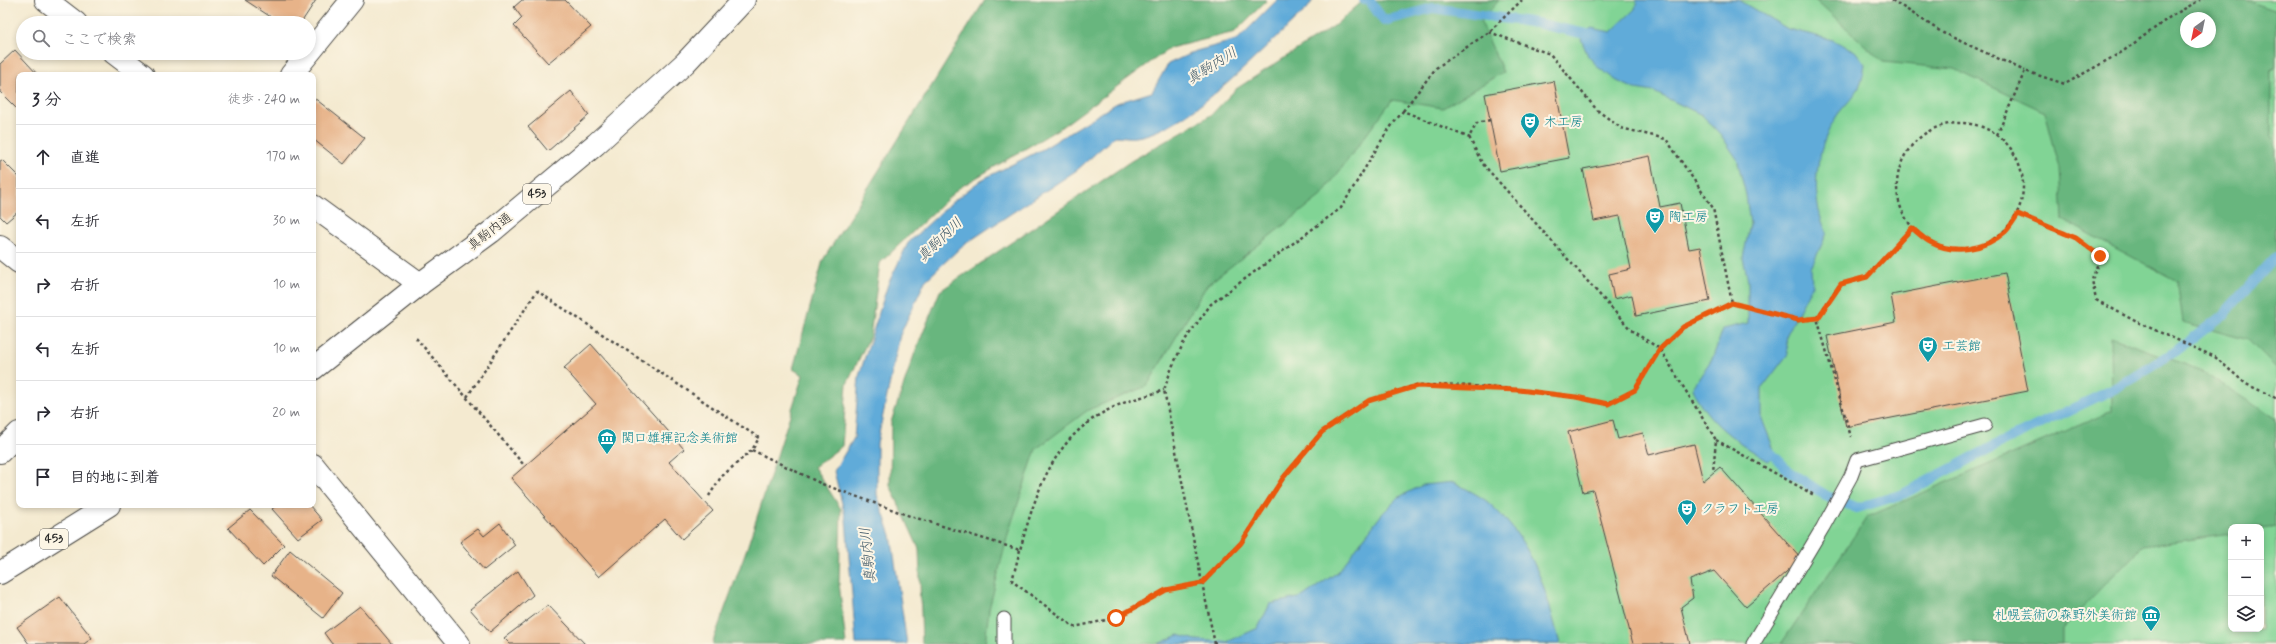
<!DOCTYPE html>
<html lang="ja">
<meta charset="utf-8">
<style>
body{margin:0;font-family:Mynerve,"Klee One",sans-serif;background:#f2f2f3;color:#2b2b33}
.controls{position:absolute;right:12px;bottom:12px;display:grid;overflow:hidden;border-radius:8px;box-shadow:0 2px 6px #0003}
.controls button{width:36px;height:36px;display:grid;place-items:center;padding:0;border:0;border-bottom:1px solid #e1e1e2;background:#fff;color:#2b2b33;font:20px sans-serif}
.compass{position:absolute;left:2180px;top:12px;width:36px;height:36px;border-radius:50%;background:#fff;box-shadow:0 2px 6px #0003;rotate:213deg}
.stop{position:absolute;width:12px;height:12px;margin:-9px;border:3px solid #ea580c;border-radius:50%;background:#fff}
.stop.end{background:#ea580c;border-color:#fff;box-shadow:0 1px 4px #0008}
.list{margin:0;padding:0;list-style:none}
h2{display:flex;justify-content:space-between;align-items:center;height:52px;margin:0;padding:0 16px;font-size:17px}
h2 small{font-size:13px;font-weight:400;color:#7c7c81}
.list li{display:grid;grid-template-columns:26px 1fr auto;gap:12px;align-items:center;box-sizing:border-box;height:64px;padding:0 16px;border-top:1px solid #e1e1e2}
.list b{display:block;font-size:15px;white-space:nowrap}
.list em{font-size:13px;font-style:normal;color:#7c7c81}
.icon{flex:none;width:22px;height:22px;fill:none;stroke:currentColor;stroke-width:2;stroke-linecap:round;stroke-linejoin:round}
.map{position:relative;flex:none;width:2276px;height:644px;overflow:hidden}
.search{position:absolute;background:#fff;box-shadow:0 2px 6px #0003;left:16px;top:16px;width:300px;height:44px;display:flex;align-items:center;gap:10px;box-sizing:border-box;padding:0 14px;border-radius:22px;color:#7c7c81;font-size:15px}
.panel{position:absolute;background:#fff;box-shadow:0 2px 6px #0003;left:16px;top:72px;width:300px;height:436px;border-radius:8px}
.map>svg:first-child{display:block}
.green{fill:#81d495;stroke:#568060;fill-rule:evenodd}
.forest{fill:#68b67e;stroke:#4a7054;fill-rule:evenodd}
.water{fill:#61abd9;stroke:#466b82}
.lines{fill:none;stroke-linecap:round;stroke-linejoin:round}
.stream{stroke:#61abd9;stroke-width:10}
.building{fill:#e7b389}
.service-casing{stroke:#494844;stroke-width:15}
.minor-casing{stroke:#494844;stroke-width:24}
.trunk-casing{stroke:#494844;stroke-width:24}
.path{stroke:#494844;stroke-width:2.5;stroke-dasharray:3 3;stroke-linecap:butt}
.service{stroke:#fff;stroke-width:13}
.minor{stroke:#fff;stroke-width:22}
.trunk{stroke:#fff;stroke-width:22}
.route{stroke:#ea580c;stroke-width:5}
.labels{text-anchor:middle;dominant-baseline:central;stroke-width:4;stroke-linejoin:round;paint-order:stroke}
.shield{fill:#fcf5e5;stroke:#6a6863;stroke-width:1}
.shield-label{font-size:12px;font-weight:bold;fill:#2b2b2b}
.culture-label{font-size:13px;fill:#0d838f;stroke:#fcf5e5;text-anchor:start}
.street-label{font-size:13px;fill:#2b2b2b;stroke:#fcf5e5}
.water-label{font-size:14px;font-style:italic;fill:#3e5868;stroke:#fcf5e5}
</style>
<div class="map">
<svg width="2276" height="644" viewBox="0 0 2276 644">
<rect width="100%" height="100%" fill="#fcf5e5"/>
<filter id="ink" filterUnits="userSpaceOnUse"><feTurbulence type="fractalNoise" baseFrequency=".025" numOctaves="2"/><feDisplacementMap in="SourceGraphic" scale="8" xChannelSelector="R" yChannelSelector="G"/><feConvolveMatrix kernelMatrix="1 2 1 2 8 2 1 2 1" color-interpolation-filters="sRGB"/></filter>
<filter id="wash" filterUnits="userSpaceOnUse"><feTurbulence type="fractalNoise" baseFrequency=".012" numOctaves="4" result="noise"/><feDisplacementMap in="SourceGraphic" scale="16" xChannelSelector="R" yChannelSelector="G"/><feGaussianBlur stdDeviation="0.9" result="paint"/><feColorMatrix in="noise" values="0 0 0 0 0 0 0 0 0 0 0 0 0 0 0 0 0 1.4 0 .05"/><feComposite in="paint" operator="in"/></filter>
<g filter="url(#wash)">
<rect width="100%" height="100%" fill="#f4ead0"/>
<path class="green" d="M1449,0H2276V644H927L919,595L1009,421ZM2186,18H2210V42H2186ZM2231,527H2261V629H2231Z"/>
<path class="forest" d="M985,0H1267L1235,32L1170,48L1060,128L959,188L880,263L870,336L847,384L842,446L814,467L841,509L839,583L846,644H712L747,548L803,375L793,369L823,260Z
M1364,0H1499L1481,22L1503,72L1443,108L1392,100L1321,196L1207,285L1147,386L1088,410L1036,449L1008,534L989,609L985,644H922L919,549L890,485L891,422L914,355L940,291L1131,161L1211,115L1236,89L1334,26Z
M1816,0H2245L2276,11V67L2271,72V137L2276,146V368L2248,340L2183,322L2177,281L2063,220L2060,169L2045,112L1954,69L1883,62ZM2186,18H2210V42H2186Z
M2111,337L2200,370L2276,419V527L2261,529V527H2231V534L2143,546L2062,629V644H1781L1867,517L2112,411Z"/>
<path class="water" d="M1277,0H1313L1307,9C1265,46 1191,129 1136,137C1129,138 1121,136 1115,136L1077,170L962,246L925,281L900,335L877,443V495L891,535L907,644H856L846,520L834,471L854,438L859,376L888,284L908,243L951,203L981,180L1043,149L1117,103L1152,92L1168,64L1196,51L1237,40Z
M1637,0H1738L1788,29L1833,40L1855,51L1865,64C1864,70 1863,77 1861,83C1857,95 1843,106 1836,117C1815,150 1809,199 1827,233L1811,268L1812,286L1786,336L1788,354L1762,388V419L1776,455L1768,461C1735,440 1710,425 1692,389L1713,357L1723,329L1748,323V281L1743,258L1750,224L1746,195L1737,159L1721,135L1702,115L1654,92L1635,89L1617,81L1599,68L1588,56L1581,39L1591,28L1611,32L1635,9Z
M1454,482C1465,489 1480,495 1490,504C1535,545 1545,588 1560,644H1158L1179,635L1196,640L1227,642L1258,628L1270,604L1302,597L1338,572L1382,514L1399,497L1423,485Z"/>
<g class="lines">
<path class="stream" d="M1364,0H1369L1384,21L1433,8L1536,23L1599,37
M1765,447L1791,473L1827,496L1857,508L1903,494L1998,444L2116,388L2176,351L2222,316L2276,257"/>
</g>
<g id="blocks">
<path class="building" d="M245,0H316L301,23H280Z
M522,0H565L591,27L548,63L514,26L522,18L514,7Z
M15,50L38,75H19L18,110L0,92V64Z
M1554,81L1569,158L1500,171L1485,94Z
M571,91L589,115L548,151L528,127Z
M313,97L365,138L344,164L313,139Z
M1650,156L1660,207L1680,203L1689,249L1700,247L1710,301L1636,316L1632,295L1614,299L1609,274L1631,269L1620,216L1594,221L1583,169Z
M2,160L19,177V211L6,222L0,216V161Z
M2005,273L2028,391L1846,427L1827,336L1896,322L1891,295Z
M591,344L684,449L669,462L713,511L682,539L665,519L599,577L511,478L596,404L564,368Z
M1613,420L1618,439L1643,433L1649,455L1694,444L1703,481L1720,467L1801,559L1746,607L1714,571L1690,580L1693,598L1681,607L1690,644H1633L1593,490L1583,492L1568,432Z
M277,505H309L322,520L298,538L272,509Z
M250,510L284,545L263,566L228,528Z
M500,523L515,545L484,570L460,542L478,529L484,536Z
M290,550L342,593L323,618L271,576Z
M518,571L533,595L490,632L470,609Z
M60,597L92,638L84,644H29L17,627Z
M548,605L585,644H510L504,638Z
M360,606L392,644H332L324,633Z"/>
</g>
</g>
<g filter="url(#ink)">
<use href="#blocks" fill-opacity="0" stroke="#494844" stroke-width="1"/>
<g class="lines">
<defs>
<path id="service" d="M1004,619V644
M1753,644L1823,527L1851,476L1857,460L1985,425"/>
<path id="minor" d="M46,0L76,23
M114,53L143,75
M309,53L352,0
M291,75L309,53
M313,206L420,284
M0,247L19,262
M0,452L19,433
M313,465L459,644"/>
<path id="trunk" d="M313,369L420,284L491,232L596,144L685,63L744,0
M0,573L109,505"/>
</defs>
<use href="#service" class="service-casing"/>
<use href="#minor" class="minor-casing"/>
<use href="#trunk" class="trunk-casing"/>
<path class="path" d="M1892,0L1943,33L2025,71
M1489,32L1550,54L1597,110L1621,128L1666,139L1713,208L1732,303
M1403,111L1436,68L1489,32L1522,0
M1490,120L1477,123L1469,137L1482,163L1632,331L1660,349L1716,440L1713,472
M1897 186a63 63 0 1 1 126 0a63 63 0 1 1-126 0Z
M1997,135L2025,71L2065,84L2122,52L2170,17L2200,0
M2018,214L2076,238L2100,257L2092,280L2096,300L2135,321L2215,357L2246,384L2276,398
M1817,318L1841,284L1867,277L1912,228
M416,338L523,464
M467,397L537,291L759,438L752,450L721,477L709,496
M1716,440L1814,495
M752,450L822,484L910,516L1020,550C1036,492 1053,436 1112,408C1128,400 1147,396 1164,390
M1020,550L1012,581L1074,627L1116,618L1166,590L1202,583L1164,390L1172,367L1185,340L1211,304L1341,208L1386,133L1403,111L1470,138
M1215,644L1202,583L1241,543L1283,478L1322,432L1368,401L1417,385L1472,386L1519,390L1576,397L1607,404L1635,390L1660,349L1683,327L1732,303L1798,320L1817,318L1851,437"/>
<use href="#service" class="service"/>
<use href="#minor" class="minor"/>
<use href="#trunk" class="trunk"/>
</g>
</g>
<g class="lines" filter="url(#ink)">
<path class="route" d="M1116,618L1166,590L1202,583L1241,543L1283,478L1322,432L1368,401L1417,386L1519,390L1576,397L1608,404L1635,390L1660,349L1683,327L1732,303L1798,320L1818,318L1841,284L1867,277L1912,228C1918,233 1924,239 1930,242C1954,255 1985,250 2005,232C2010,227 2014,220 2018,214L2076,238L2100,256"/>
</g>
<defs>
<symbol id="theatre-pin" viewBox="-11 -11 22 30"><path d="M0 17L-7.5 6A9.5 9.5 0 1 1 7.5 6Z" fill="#0f9aa8" stroke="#fcf5e5"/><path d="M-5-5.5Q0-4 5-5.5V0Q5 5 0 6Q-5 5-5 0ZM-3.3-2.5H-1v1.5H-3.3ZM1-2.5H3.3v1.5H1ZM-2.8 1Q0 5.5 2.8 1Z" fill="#fff"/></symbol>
<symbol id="museum-pin" viewBox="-11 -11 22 30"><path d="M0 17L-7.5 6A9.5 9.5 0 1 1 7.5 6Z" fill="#0f9aa8" stroke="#fcf5e5"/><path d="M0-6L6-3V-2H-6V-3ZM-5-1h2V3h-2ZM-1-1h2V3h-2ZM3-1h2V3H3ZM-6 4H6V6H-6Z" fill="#fff"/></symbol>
</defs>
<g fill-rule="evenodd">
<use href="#theatre-pin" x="1519" y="111" width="22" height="30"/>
<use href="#theatre-pin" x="1644" y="206" width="22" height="30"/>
<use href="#theatre-pin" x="1917" y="335" width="22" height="30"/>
<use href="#museum-pin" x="596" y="427" width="22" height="30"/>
<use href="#theatre-pin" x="1676" y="498" width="22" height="30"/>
<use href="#museum-pin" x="2140" y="604" width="22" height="30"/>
</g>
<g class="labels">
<g class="shield">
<rect x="523" y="184" width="28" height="20" rx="3"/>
<rect x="40" y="529" width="28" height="20" rx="3"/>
</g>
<g class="shield-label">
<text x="537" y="194">453</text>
<text x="54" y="539">453</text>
</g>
<g class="culture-label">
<text x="1544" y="122">木工房</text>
<text x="1669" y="217">陶工房</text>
<text x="1942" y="346">工芸館</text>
<text x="621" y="438">関口雄揮記念美術館</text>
<text x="1701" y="509">クラフト工房</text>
<text x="2137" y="615" text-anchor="end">札幌芸術の森野外美術館</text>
</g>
<g class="street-label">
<text transform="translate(490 232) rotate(-38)">真駒内通</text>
</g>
<g class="water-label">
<text transform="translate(1212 66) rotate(-32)">真駒内川</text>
<text transform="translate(940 240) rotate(-44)">真駒内川</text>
<text transform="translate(868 555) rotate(-96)">真駒内川</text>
</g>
</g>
</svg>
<div class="controls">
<button>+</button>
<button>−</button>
<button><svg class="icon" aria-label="layers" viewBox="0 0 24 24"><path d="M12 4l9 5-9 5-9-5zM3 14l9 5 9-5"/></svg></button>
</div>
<svg class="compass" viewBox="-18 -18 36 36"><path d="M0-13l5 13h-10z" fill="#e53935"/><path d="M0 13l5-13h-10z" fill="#7c7c81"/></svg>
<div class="stop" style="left:1116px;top:618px"></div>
<div class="stop end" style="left:2100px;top:256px"></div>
<div class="search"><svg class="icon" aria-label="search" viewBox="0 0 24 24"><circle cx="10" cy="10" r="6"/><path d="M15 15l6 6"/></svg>ここで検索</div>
<section class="panel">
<h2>3 分<small>徒歩 · 240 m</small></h2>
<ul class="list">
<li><svg class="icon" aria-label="ahead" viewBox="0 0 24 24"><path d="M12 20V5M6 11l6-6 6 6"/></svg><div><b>直進</b></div><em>170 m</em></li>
<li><svg class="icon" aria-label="left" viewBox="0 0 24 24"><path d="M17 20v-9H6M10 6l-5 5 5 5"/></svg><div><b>左折</b></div><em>30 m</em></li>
<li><svg class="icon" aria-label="right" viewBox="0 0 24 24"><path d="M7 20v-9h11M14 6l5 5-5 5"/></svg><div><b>右折</b></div><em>10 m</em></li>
<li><svg class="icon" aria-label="left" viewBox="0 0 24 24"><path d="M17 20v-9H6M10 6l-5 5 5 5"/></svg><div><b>左折</b></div><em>10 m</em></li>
<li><svg class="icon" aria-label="right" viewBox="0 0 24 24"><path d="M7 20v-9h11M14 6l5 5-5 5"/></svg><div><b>右折</b></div><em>20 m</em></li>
<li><svg class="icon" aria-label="arrive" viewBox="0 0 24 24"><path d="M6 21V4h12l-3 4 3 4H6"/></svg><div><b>目的地に到着</b></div></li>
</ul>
</section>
</div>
